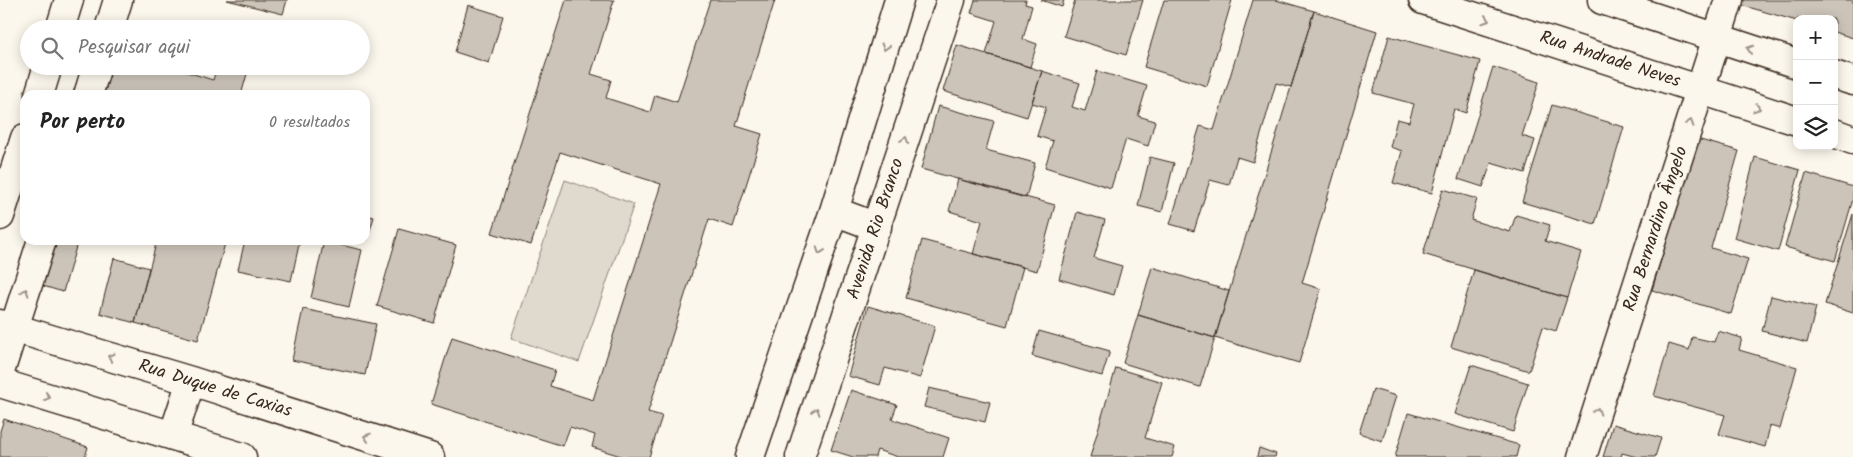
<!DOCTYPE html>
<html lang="pt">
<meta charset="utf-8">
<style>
body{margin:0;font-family:Kalam,sans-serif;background:#f2f2f2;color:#222}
.controls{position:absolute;right:15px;top:15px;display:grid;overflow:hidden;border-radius:10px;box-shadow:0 2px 12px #0003}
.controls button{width:45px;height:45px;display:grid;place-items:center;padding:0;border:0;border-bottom:1px solid #e0e0e0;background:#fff;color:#222;font:25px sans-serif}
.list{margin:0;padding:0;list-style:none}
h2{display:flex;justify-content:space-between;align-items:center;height:65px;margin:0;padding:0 20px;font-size:21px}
h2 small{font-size:16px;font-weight:400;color:#767676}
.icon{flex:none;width:28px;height:28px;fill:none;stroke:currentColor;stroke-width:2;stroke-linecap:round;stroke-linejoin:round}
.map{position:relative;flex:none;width:1853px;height:457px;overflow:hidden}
.search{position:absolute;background:#fff;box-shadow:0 2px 12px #0003;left:20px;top:20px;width:350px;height:55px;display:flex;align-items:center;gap:12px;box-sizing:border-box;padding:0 18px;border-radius:28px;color:#767676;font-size:19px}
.panel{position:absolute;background:#fff;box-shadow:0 2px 12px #0003;left:20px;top:90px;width:350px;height:155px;border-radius:15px}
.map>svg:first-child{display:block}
.park{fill:#dfd9ce;stroke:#8d8276}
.building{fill:#ccc4b9;stroke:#3b2a1e}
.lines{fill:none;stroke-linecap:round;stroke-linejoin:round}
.minor-casing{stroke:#3b2a1e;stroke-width:31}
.minor{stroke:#fbf7ec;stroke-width:28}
.oneway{stroke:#9b9085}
.labels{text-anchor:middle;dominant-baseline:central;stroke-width:4;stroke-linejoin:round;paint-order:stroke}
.street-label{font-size:18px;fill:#3b2a1e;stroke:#fbf7ec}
</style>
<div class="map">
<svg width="1853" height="457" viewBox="0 0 1853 457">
<rect width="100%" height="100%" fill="#fbf7ec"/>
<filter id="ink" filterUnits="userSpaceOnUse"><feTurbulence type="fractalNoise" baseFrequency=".02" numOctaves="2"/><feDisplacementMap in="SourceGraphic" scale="10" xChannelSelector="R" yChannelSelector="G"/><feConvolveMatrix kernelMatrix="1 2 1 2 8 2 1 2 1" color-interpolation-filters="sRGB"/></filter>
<g filter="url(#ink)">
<path class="park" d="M565,180L634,204L579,362L511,338Z"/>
<path class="building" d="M227,0H287L283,14Z
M566,0H614L591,74L611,80L606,98L650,112L655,95L677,102L710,0H775L736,126L762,134L733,227L709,219L648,412L662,416L649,457H624L592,447L595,435L570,427L563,446L431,404L452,337L555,370L550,386L593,400L661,184L560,152L531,245L492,233Z
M975,0H1026L1025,4L1032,6L1023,39L1037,44L1030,67L986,54L996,21L971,13Z
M1041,0H1064L1062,7Z
M1075,0H1143L1126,55L1064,36Z
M1164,0H1232L1207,86L1144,67Z
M1253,0H1276L1314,11L1291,87L1276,83L1253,162L1237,157L1229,185L1210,180L1194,231L1170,224L1200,126L1214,130Z
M1742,0H1853V38L1834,32V19H1797V21L1741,5Z
M468,5L503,16L489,63L455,52Z
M1314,11L1377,31L1302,283L1321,289L1299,363L1215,338Z
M1389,36L1480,61L1466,113L1454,109L1432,193L1393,183L1402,151L1390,147L1397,119L1409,122L1414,104L1373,93Z
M957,45L1042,71L1027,117L943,91Z
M112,66H168L213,80L217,66L247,74L241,95H104Z
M1493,67L1539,82L1522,136L1535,140L1525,173L1491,163L1483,187L1458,179Z
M1042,71L1080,83L1072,107L1085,111L1097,71L1147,86L1138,116L1155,121L1148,146L1126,139L1111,188L1045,167L1053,141L1037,136L1046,107L1032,103Z
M1552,105L1624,127L1595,224L1522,202Z
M938,106L994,121L986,150L1035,163L1026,198L921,169Z
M1697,139L1739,151L1711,248L1748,259L1731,314L1652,290Z
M1150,157L1174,163L1162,212L1138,206Z
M1755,157L1800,170L1778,251L1734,238Z
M1806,173L1853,187V199L1835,261L1785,247Z
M958,179L1055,205L1037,271L973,254L982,221L949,211Z
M1443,189L1477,199L1471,220L1510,232L1516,215L1550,225L1545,241L1581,252L1567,298L1423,254Z
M1077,212L1105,220L1094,258L1122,266L1114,295L1059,279Z
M1853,214V313L1825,304Z
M365,215L374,217L367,240L365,239Z
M399,229L456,245L434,323L377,306Z
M56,240H78L63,292L43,286Z
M157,240H226L198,340L135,323Z
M245,240H300L291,281L238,270Z
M922,240L1023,267L1007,326L906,298Z
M324,241L362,250L349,307L311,298Z
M114,258L149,268L135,323L100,313Z
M1152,267L1229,291L1215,338L1138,315Z
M1474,270L1567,298L1556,331L1543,327L1529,371L1451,347Z
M1771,296L1816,307L1807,343L1762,331Z
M868,306L935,326L920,378L885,368L880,385L848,376Z
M303,309L376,324L365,375L292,360Z
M1138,315L1215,338L1200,387L1123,363Z
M1039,331L1110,351L1102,376L1032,356Z
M1718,331L1742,338L1739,350L1797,367L1780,429L1770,426L1765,447L1719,434L1725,415L1654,396L1669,344L1689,350L1692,337L1714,342Z
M1471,365L1528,383L1513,432L1455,414Z
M1116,368L1162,382L1145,438L1175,447L1172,457H1090Z
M929,388L990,402L985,422L924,407Z
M1373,389L1396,396L1382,441L1359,433Z
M851,390L897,405L892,419L949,438L943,457H898L877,450L875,457H853L831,450Z
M1408,413L1519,445L1516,457H1395Z
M4,419L88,447L85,457H0V431Z
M1613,424L1661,438L1655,457H1637L1622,453L1621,457H1603Z
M1259,448L1276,454L1275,457H1257Z"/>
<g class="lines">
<defs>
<path id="minor" d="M1423,0L1797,121
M1602,0L1797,64
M60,29L69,0
M109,29L118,0
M1834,75L1853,81
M39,95L48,66
M88,95L97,66
M1834,133L1853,140
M834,211L877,227
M0,216L25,138
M0,324L191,381L430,457
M0,372L42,240
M0,383L242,457
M173,436L191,381
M750,457L834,211L899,0
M800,457L951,0
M1582,457L1729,0"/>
</defs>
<use href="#minor" class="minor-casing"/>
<use href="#minor" class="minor"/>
</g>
<defs><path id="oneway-chevron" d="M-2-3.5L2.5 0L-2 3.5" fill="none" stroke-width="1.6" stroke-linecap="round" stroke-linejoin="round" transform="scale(1.25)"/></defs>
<g class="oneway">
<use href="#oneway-chevron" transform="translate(1486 20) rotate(18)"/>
<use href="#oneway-chevron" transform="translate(885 47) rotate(107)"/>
<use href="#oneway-chevron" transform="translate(1750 49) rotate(-162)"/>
<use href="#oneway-chevron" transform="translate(1757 108) rotate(19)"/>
<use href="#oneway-chevron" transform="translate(1690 123) rotate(-72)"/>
<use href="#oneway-chevron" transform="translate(905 140) rotate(-72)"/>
<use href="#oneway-chevron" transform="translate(820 251) rotate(109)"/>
<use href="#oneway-chevron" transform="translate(25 292) rotate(-72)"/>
<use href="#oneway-chevron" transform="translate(111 357) rotate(-163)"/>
<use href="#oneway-chevron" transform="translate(47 397) rotate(17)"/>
<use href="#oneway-chevron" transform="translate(816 411) rotate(-72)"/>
<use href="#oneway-chevron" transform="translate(1597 411) rotate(-72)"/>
<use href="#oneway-chevron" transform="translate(367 437) rotate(-162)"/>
</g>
</g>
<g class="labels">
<g class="street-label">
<text transform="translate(1610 60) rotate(18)">Rua Andrade Neves</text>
<text transform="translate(876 229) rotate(-72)">Avenida Rio Branco</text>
<text transform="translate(1656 229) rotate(-72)">Rua Bernardino Ângelo</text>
<text transform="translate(215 389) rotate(17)">Rua Duque de Caxias</text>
</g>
</g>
</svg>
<div class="controls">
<button>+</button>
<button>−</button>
<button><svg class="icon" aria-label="layers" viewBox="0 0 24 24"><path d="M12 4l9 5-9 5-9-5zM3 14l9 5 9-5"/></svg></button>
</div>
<div class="search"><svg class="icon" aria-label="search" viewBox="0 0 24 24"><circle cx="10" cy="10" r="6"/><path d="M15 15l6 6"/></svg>Pesquisar aqui</div>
<section class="panel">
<h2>Por perto<small>0 resultados</small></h2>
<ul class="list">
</ul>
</section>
</div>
